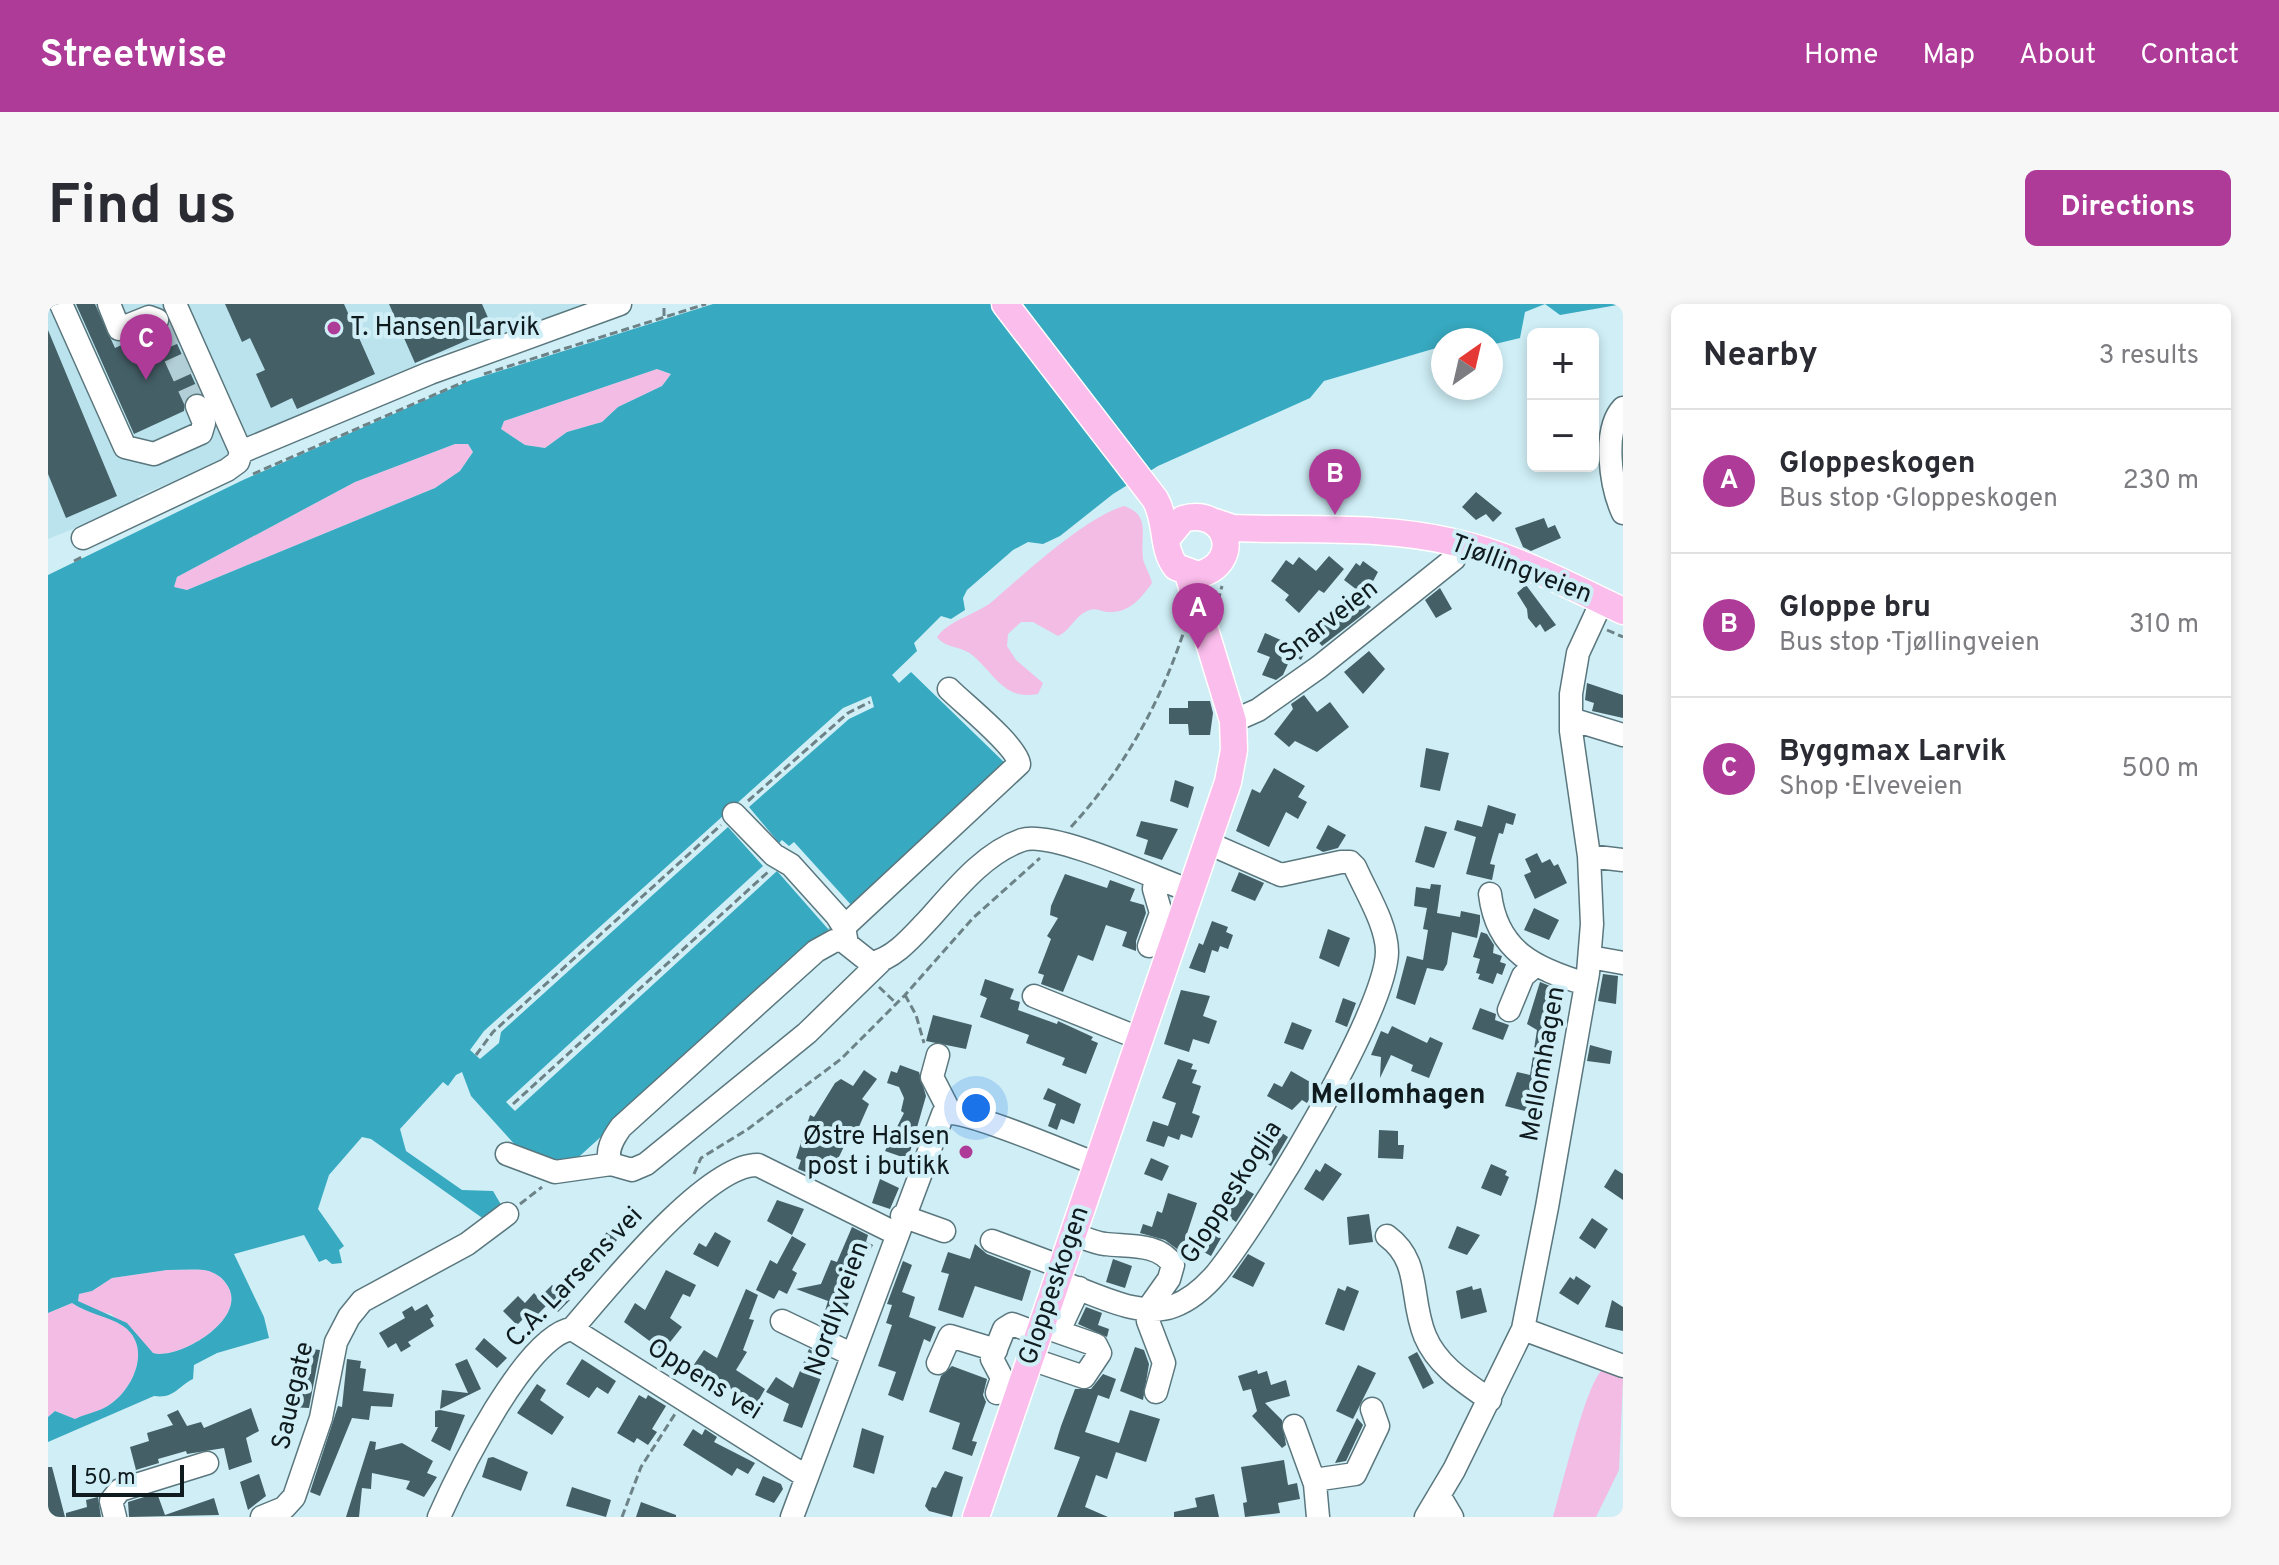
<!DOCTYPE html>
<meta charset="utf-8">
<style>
body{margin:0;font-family:Overpass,sans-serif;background:#f7f7f7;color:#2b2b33}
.controls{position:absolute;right:24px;top:24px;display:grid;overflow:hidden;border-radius:12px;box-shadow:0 4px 12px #0003}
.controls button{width:72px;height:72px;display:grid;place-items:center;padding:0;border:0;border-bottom:2px solid #e1e1e2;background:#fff;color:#2b2b33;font:40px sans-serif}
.compass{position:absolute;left:1383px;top:24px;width:72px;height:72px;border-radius:50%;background:#fff;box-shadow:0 4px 12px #0003;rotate:34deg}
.scale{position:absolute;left:24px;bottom:20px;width:112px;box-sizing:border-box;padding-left:8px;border:4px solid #0f1b1e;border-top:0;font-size:22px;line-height:28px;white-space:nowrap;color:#0f1b1e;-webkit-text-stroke:6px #cfeef6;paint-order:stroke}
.you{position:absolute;left:928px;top:804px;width:28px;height:28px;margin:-20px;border:6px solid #fff;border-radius:50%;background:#1a73e8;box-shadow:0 0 0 12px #1a73e833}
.badge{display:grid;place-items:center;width:52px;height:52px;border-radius:50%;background:#ad3b97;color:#fff;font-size:26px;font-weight:700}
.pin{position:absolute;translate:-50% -66px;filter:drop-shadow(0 2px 4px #0008)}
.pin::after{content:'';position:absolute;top:42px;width:28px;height:24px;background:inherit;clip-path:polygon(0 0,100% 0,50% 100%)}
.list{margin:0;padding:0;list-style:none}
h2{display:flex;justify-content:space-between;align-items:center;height:104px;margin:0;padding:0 32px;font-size:34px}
h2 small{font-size:26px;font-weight:400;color:#7c7c81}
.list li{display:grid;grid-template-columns:52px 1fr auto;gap:24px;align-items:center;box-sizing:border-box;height:144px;padding:0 32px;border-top:2px solid #e1e1e2}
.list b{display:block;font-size:30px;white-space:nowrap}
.list p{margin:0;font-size:26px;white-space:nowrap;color:#7c7c81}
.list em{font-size:26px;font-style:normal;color:#7c7c81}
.map{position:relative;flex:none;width:1575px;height:1213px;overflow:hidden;border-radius:12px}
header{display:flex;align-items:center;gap:48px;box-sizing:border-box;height:112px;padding:0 40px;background:#ad3b97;color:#fff}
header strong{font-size:38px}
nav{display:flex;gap:44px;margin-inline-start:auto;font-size:28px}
.intro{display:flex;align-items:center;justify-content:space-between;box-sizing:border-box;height:192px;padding:0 48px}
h1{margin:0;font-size:56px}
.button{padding:20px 36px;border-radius:12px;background:#ad3b97;color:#fff;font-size:28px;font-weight:700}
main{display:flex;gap:48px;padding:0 48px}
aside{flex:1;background:#fff;border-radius:12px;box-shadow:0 4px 12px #0003}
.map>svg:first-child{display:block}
.built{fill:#bbe3ed}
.green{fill:#f3bce4}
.water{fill:#37a9c0;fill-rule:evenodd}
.pier{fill:#cfeef6}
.building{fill:#445f66}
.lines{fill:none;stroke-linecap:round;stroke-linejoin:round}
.minor-tunnel{stroke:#b2ced6;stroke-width:22;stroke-dasharray:22 11;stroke-linecap:butt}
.minor-casing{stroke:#5b777e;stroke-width:25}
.major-casing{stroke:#fff;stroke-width:29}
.path{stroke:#6c8287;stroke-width:3;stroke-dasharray:8 4;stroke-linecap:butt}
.minor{stroke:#fff;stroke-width:22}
.major{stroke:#fbbdec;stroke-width:26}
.poi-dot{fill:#ad3b97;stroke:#cfeef6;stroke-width:3}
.labels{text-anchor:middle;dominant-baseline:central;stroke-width:8;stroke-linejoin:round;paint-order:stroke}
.poi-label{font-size:26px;fill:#0f1b1e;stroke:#cfeef6;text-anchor:start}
.street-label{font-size:26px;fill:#0f1b1e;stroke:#cfeef6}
.neighbourhood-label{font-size:28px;font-weight:bold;fill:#0f1b1e;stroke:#cfeef6}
</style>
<header>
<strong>Streetwise</strong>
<nav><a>Home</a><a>Map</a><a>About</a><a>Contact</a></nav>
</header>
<div class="intro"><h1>Find us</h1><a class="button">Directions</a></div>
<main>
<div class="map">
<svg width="1575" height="1213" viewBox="0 0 1575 1213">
<rect width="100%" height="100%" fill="#cfeef6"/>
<path class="built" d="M0,0H555L463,33L406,45L368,59L374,82L196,161L181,155L90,192L92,198L0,235Z"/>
<path class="green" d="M609,65L623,70L614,82L570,103L554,118L519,128L497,144L477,141L453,125L456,117Z
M407,140H420L425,148L412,167L387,184L139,286L126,283L129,273L307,178Z
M1076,202C1103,211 1092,230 1095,255C1097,263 1102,270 1104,279C1095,292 1082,308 1064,308C1054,309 1049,302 1039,307C1026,313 1023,326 1010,332L985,318H973L960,330L959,342L968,356L995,379L990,390C955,397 946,368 923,350C912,342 897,344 889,333C902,315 929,311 946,296C977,269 1038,213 1076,202Z
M119,966C131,966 144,965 156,966C164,967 171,971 177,978C206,1013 130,1057 105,1049L63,1010L52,1008L30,997V990L44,987L64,974Z
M24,999C40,1010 60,1011 75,1022C106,1043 84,1090 56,1104C48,1109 37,1110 27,1115L7,1107L0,1113V1009Z
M1554,1066L1564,1067L1575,1075L1571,1166L1548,1213H1505C1514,1184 1537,1082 1554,1066Z"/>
<path class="water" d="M665,0H1575L1512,11L1497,0L1477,8L1472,34L1443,41V36H1395V42L1276,77L1262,94L1110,162L1065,190L1012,232L995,240L980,238L965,246L919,286L915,294L917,306L903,315L893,312L866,339L869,347L844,371L851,379L863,368L960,462L523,860L470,844L423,792L414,768L408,771L400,782L395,778L352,825L358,847L414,886L445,887L455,904L440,918L323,835L314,833L281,871L270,905L296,942L291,946L294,959L284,960L278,955L271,958L256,931L186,950L216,1013L221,1034L169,1049L146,1061L145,1075C129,1083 126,1095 106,1092L0,1138V1113L7,1107L27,1115C37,1110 48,1108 56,1104C84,1090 106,1043 75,1022C60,1012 40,1010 24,999L0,1009V271L195,176L423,76ZM609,65L623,70L614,82L570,103L554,118L519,128L497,144L477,141L453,125L456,117ZM407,140H420L425,148L412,167L387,184L139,286L126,283L129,273L307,178ZM119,966C131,966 144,965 156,966C163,967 172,971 177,978C206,1013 130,1057 105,1049L79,1019L30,997L31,990L44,987L64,974Z"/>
<path class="pier" d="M823,392L826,403L801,415L701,503L731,539L734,536L741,542L746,538L805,603L780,625L729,567L467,807L458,798L715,562L680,523L453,728L451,739L432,755L422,746L436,727L795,404Z"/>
<path class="building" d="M28,0H47L67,44L102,28L112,30L121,22L151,88L138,93L136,107L86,130Z
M177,0H296L327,70L249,105L244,94L223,104L208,70L217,66L202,34L194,38Z
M341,0H434L445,25L367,59Z
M0,26L69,192L18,214L0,170Z
M1428,188L1454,209L1445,218L1438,210L1428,216L1414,203Z
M1496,214L1500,224L1507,221L1513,234L1483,247L1475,243L1467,224Z
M1281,252L1296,265L1276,289L1271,286L1251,309L1237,296L1241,291L1223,277L1238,256L1245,261L1251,253L1268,267Z
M1315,257L1330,268L1317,292L1296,276L1308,259L1312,262Z
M1478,281L1508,321L1497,328L1492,320L1488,324L1480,314L1479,305L1469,289Z
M1392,284L1404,305L1388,314L1377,296Z
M1313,295L1323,303L1313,312L1274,342L1265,332L1253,356L1245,351V345L1291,305L1299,312Z
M1217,329L1235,337L1227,347L1240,360L1235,371L1228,376L1214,371L1222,353L1209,348Z
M1321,347L1337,365L1315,390L1296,368Z
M1539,379L1575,391V414L1544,407L1546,399L1537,396Z
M1256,391L1269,408L1282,398L1301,423L1269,448L1247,437L1241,443L1226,430L1245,405L1243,400Z
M1140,397H1162L1165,409L1162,431H1141L1140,420H1121V404H1140Z
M1378,444L1401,449L1392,487L1372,483Z
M1226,464L1257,482L1250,493L1259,498L1250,515L1238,508L1221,543L1188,527L1204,485L1212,489Z
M1127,476L1146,483L1140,504L1122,497Z
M1440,501L1468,510L1465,521L1458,519L1455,530L1451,529L1442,560L1447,561L1444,576L1418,570L1428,533L1406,526L1409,516L1434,523Z
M1093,517L1130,525L1114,556L1096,550L1100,536L1088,532Z
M1280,521L1298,531L1290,544L1275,548L1268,544Z
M1377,522L1399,528L1386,564L1367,558Z
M1489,549L1494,559L1502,555L1506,562L1510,560L1519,579L1487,595L1476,571L1483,568L1477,555Z
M1191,568L1216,579L1207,597L1183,587Z
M1017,570L1059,584L1062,576L1087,585L1082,597L1096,601L1098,609L1088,637V647L1074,642L1079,628L1058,621L1045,657L1030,651L1015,688L993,680L996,671L990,669L1003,635L999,632L1010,614L1002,611L1003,602Z
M1383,580L1393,581L1389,609L1412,613L1413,607L1432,611V618L1429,634L1404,628L1399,660L1395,667L1379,664L1367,701L1348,694L1359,652L1375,656L1380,626L1375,625L1379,604L1366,602L1368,583L1382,585Z
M1486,604L1511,616L1501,636L1476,626Z
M1164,617L1180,623L1178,628L1185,631L1180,645L1172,642L1170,648L1164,646L1157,669L1141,664L1151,639L1155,641Z
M1280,625L1302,634L1291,663L1271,654Z
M1433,628L1439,630L1446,641L1445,649L1454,652L1452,658L1458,660L1454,671L1449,669L1445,680L1430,675L1432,670L1428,669L1432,655L1425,653Z
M1555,670L1570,672L1568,700L1550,697Z
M937,675L966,685L962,695L972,698L970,706L1009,720L1010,717L1045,733L1043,736L1050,739L1038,770L1014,761L1017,754L978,739L981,731L932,713L939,694L932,691Z
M1492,678L1507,684L1503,708L1511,710L1485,809L1457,802L1469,768L1482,771L1489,726L1479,720Z
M1133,686L1162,692L1155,712L1169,717L1161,740L1145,735L1141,748L1116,740Z
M1295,694L1308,699L1299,723L1287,718Z
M1432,704L1448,710L1447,716L1461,721L1455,736L1424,725Z
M885,711L924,721L918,745L878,737Z
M1244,718L1264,726L1255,746L1236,739Z
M1344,722L1379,739L1382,733L1395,739L1381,774L1363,767L1365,761L1343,751L1332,774L1333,753L1323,751L1333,727L1340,730Z
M1542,741L1564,747L1562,760L1539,757Z
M1130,755L1145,760L1143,765L1149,766L1144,779L1153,782L1144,809L1152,812L1144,834L1133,830L1131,836L1120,832L1116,843L1098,837L1105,817L1120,822L1128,799L1114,794Z
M852,761L871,768L878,792L860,855L837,847L856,809L853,807L856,794L851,783L839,779L843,767L849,769Z
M816,766L829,775L814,795L821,800L806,834L801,832L790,855L782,851L775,869L771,868L769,873L750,865L753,856L748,854L762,811L766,813L787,779L793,775L805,782Z
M1243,767L1269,782L1259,799L1254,796L1244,806L1219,792L1226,779L1234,783Z
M1000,784L1033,800L1026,820L1013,815L1009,826L1000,822L1008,800L995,795Z
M1228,825L1240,833L1223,862L1201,849L1215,833L1222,836Z
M1331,826L1350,827V841H1356L1355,855L1330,854Z
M1103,854L1121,862L1114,877L1096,870Z
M1277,859L1294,870L1275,897L1256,885L1268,865L1272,868Z
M1443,860L1459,867L1457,871L1461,873L1453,892L1433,884Z
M1567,865L1575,870V896L1556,883Z
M832,875L851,884L842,905L824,899Z
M1190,881L1206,890L1188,918L1171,906Z
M1120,889L1149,899L1133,948L1117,936L1092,929L1095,920L1104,923L1109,907L1114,909Z
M729,896L756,905L744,931L719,917Z
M1321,910L1325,938L1301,941L1299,913Z
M1544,914L1560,925L1547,945L1531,934Z
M1409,922L1432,931L1419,951L1400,944Z
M804,923L820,931L818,938L825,941L810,968L803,965L792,991L802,995L789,1028L773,1020L780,997L748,985L773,980L783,956L789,958Z
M1157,926L1173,934L1163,952L1145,942Z
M559,928L569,936L546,968L533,957Z
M667,928L683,937L670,963L645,950L651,939L658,943Z
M744,932L758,940L744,966L749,969L739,990L731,986L726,995L708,986L722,956L729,960Z
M927,940L939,950L983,967L974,997L927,982L915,1014L890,1006L901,970L893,968L900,948L922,955Z
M1200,950L1217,959L1205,983L1184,973Z
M1065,955L1084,962L1077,984L1058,978Z
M855,957L864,961L854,988L867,993L861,1013L888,1023L882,1038L876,1035L855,1097L840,1091L848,1068L830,1062L844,1021L838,1019L844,1001L839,1000Z
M618,966L648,981L642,993L635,990L622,1014L634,1023L615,1047L576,1018L587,999L597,1006Z
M1528,972L1543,982L1530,1001L1511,989L1522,973L1526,976Z
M504,981L522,996L510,1008L493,992Z
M1299,982L1311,987L1296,1027L1277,1020L1290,984L1297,987Z
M1424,982L1425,986L1433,984L1439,1008L1413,1015L1408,987Z
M698,985L710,991L701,1015L706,1016L695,1046L699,1048L688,1066L717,1085L708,1101L697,1094L694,1098L682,1091L685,1086L645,1062L656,1046L669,1054Z
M486,989L498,1002L483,1017L478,1012L469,1021L455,1007L470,992L477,999Z
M1564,996L1575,1003V1027L1557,1023Z
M379,1000L386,1012L382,1015L386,1022L360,1038L363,1042L353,1048L348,1039L340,1044L331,1029L357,1014L354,1008L364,1002L367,1007Z
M1038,1003L1054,1009L1050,1021L1061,1025L1059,1033L1030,1020Z
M436,1034L459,1054L449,1064L427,1045Z
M1087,1043L1096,1046L1101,1060L1095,1096L1072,1087Z
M264,1045L272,1046L261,1104L241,1103V1084H246L247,1069L263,1070Z
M761,1045L780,1055L754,1124L735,1117L741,1100L718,1088L728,1073L745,1084Z
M1369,1048L1386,1079L1375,1085L1360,1053Z
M299,1055L313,1057L312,1064L318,1065L315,1087L346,1090L344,1103L323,1102L321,1116L304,1114L272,1192L262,1188L290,1102L294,1103Z
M419,1055L433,1085L392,1105L394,1086L420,1089L407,1060Z
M534,1055L568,1077L560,1090L549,1083L541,1094L518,1080Z
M1310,1061L1328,1069L1305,1115L1288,1107Z
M904,1062L939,1075L935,1091L938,1098L924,1137L929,1138L924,1152L904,1145L912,1119L881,1108L893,1072Z
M1209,1066L1210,1070L1219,1067L1223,1081L1238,1076L1242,1092L1217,1099L1234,1116L1238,1141L1234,1144L1204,1112L1209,1107L1203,1085L1195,1087L1190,1072Z
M1055,1070L1068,1075L1061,1095L1050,1091L1037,1128L1071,1139L1059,1175L1048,1171L1037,1203L1060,1213H1009L1032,1153L1006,1145L1013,1122L1027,1085H1043Z
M489,1080L498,1086L492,1096L516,1113L504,1131L469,1109Z
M591,1091L598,1095L600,1091L618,1102L604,1125L609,1128L600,1141L589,1134L586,1139L569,1129Z
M203,1104L211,1127L198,1134L204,1158L181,1166L176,1144L139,1150L138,1147L110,1155L111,1159L81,1168L88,1166L82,1143L101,1137L99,1129L125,1121L119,1111L130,1106L139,1122L153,1118L156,1124Z
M392,1106L417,1111L402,1147L383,1137L390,1123H387V1107Z
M1082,1106L1112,1115L1098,1158L1068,1148Z
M1309,1114L1315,1121L1298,1157L1287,1159Z
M814,1124L836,1132L826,1170L805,1163Z
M645,1125L654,1131L657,1125L669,1133L666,1138L707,1159L700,1170L689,1164L684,1172L635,1141Z
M322,1137L328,1138L327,1146L354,1139L385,1157L379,1169L389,1173L376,1193L358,1185L362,1177L324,1169L323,1185L314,1184L311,1213H298Z
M445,1153L480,1168L473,1187L434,1173L440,1154Z
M1236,1156L1240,1181L1249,1179L1252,1195L1230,1199L1232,1209L1197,1213L1195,1199L1199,1198L1193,1163Z
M0,1163H4L17,1213H0Z
M897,1167L915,1173L904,1213L881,1207L877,1202L884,1183L888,1184Z
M211,1170L218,1192L200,1206L192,1178Z
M715,1172L733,1180L735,1185L726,1199L707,1191Z
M524,1183L563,1196L558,1213L518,1202Z
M109,1189L117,1211L166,1194L171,1211L81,1213L80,1198Z
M1166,1190L1171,1213H1126V1208L1149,1203L1147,1194Z
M50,1193L53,1213H18V1209L39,1203L38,1196Z
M593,1198L628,1211V1213H588Z"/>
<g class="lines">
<path class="minor-tunnel" d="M113,23L149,102"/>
<defs>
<path id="minor" d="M13,0L77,143L106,150L153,129L156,119L149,102
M61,0L71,25L101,13L109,16
M127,0L193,148
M1575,104C1554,126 1563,183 1575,209
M35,234L179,166L190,158L193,148L382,69L572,0
M1523,415L1575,431
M1185,417L1210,406L1271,363L1406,255
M686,510L726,551L743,561L789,612L796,623L799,640L823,659C846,655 865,632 881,615C907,586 936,549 974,536C1004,526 1109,575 1143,587
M1541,552L1575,556
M1442,590C1449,648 1488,665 1538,680
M796,623L971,460C969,442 916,400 901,385
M1101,642L1113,609L1106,585L1107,574
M1542,653L1575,659
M986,692L1093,735
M1461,706L1475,672L1487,662
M890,751L884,773L902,808
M459,850L507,868L563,860L584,866L598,860L759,729L833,657
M563,860C557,847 565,834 573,823L768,647L786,637L798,636
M854,912L896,927
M1025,930C1035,933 1046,939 1057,940C1078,943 1111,938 1125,961L1121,975L1099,1006L1100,1017L1116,1059L1108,1088
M1339,932C1374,958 1361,993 1377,1032C1389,1061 1416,1078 1442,1096
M944,937L1014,963
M1009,977C1043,987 1091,1016 1126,1002C1142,996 1158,982 1169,969C1211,917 1338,709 1339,648C1339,621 1318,588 1307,563L1302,558H1293L1233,571L1160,539
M997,1013L1015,1018L1031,984
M734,1017L803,1050
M524,1025L759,1173
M1475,1025L1575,1062
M983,1055L1036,1073L1052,1049L1048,1041L994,1022
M890,1059L902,1032L948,1046
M949,1089L954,1074L944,1055L956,1025L964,1020L991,1030
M1246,1122L1267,1180L1270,1213
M1266,1176L1307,1170L1330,1122L1324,1105
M1391,1191L1404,1213
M67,1213L63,1197L72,1186L159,1159
M214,1213L236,1204L246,1193L273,1114L288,1038L301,1013L314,997L419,940L459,910
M391,1213C410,1170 478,1031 524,1025C558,986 659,859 710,861L847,929
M744,1213L895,810C915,803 1023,851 1049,860
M1378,1213L1406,1166L1475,1025L1499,903L1540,669L1544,620L1541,552L1523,427V390L1530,349L1554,297"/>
<path id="major" d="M957,0L1107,195C1120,218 1113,244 1128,263L1150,271C1196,259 1180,202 1135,215L1120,233
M1167,218L1185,224C1258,227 1333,221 1405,238C1464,251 1520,281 1575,307
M928,1213L1180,478L1186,446L1185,417L1140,270"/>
</defs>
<use href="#minor" class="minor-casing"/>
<use href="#major" class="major-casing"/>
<path class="path" d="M616,12V0
M436,70L658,0
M205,170L418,77
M26,257L36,252
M1170,297L1174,282
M1559,326L1575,333
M700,497L800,409L822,398
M1023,523C1075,466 1112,400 1136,327
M831,683L849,700
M857,691L868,711L876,739
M428,751L445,728L673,521
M465,800L720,568
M646,870L653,854L700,825L793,755L857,691L925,614L992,554
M472,900L494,883
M574,1213L593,1163L627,1110"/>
<use href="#minor" class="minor"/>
<use href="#major" class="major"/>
</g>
<g class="poi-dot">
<circle cx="286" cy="24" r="8"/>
<circle cx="918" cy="848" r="8"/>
</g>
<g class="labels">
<g class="poi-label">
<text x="302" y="24">T. Hansen Larvik</text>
<text x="902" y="833" text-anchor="end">Østre Halsen<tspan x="902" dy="30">post i butikk</tspan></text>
</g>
<g class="street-label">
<text transform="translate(1473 266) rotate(21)">Tjøllingveien</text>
<text transform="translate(1281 318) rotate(-38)">Snarveien</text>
<text transform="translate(1496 760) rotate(-80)">Mellomhagen</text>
<text transform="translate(1184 889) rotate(-57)">Gloppeskoglia</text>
<text transform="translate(527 974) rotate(-46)">C.A. Larsens vei</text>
<text transform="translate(1007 982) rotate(-71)">Gloppeskogen</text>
<text transform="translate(790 1005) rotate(-70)">Nordlyveien</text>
<text transform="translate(656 1076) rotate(32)">Oppens vei</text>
<text transform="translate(246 1092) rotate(-77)">Sauegate</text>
</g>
<g class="neighbourhood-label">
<text x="1350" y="792">Mellomhagen</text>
</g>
</g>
</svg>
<div class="controls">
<button>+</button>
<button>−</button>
</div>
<svg class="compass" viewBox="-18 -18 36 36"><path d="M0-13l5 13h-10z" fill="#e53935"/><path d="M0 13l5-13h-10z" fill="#7c7c81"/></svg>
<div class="scale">50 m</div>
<div class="you"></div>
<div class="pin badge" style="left:1150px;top:345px">A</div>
<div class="pin badge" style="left:1287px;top:211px">B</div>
<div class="pin badge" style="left:98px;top:76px">C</div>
</div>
<aside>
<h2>Nearby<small>3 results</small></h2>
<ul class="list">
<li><span class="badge">A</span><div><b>Gloppeskogen</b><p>Bus stop · Gloppeskogen</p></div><em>230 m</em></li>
<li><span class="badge">B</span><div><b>Gloppe bru</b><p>Bus stop · Tjøllingveien</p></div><em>310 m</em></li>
<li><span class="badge">C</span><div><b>Byggmax Larvik</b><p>Shop · Elveveien</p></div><em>500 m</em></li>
</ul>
</aside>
</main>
